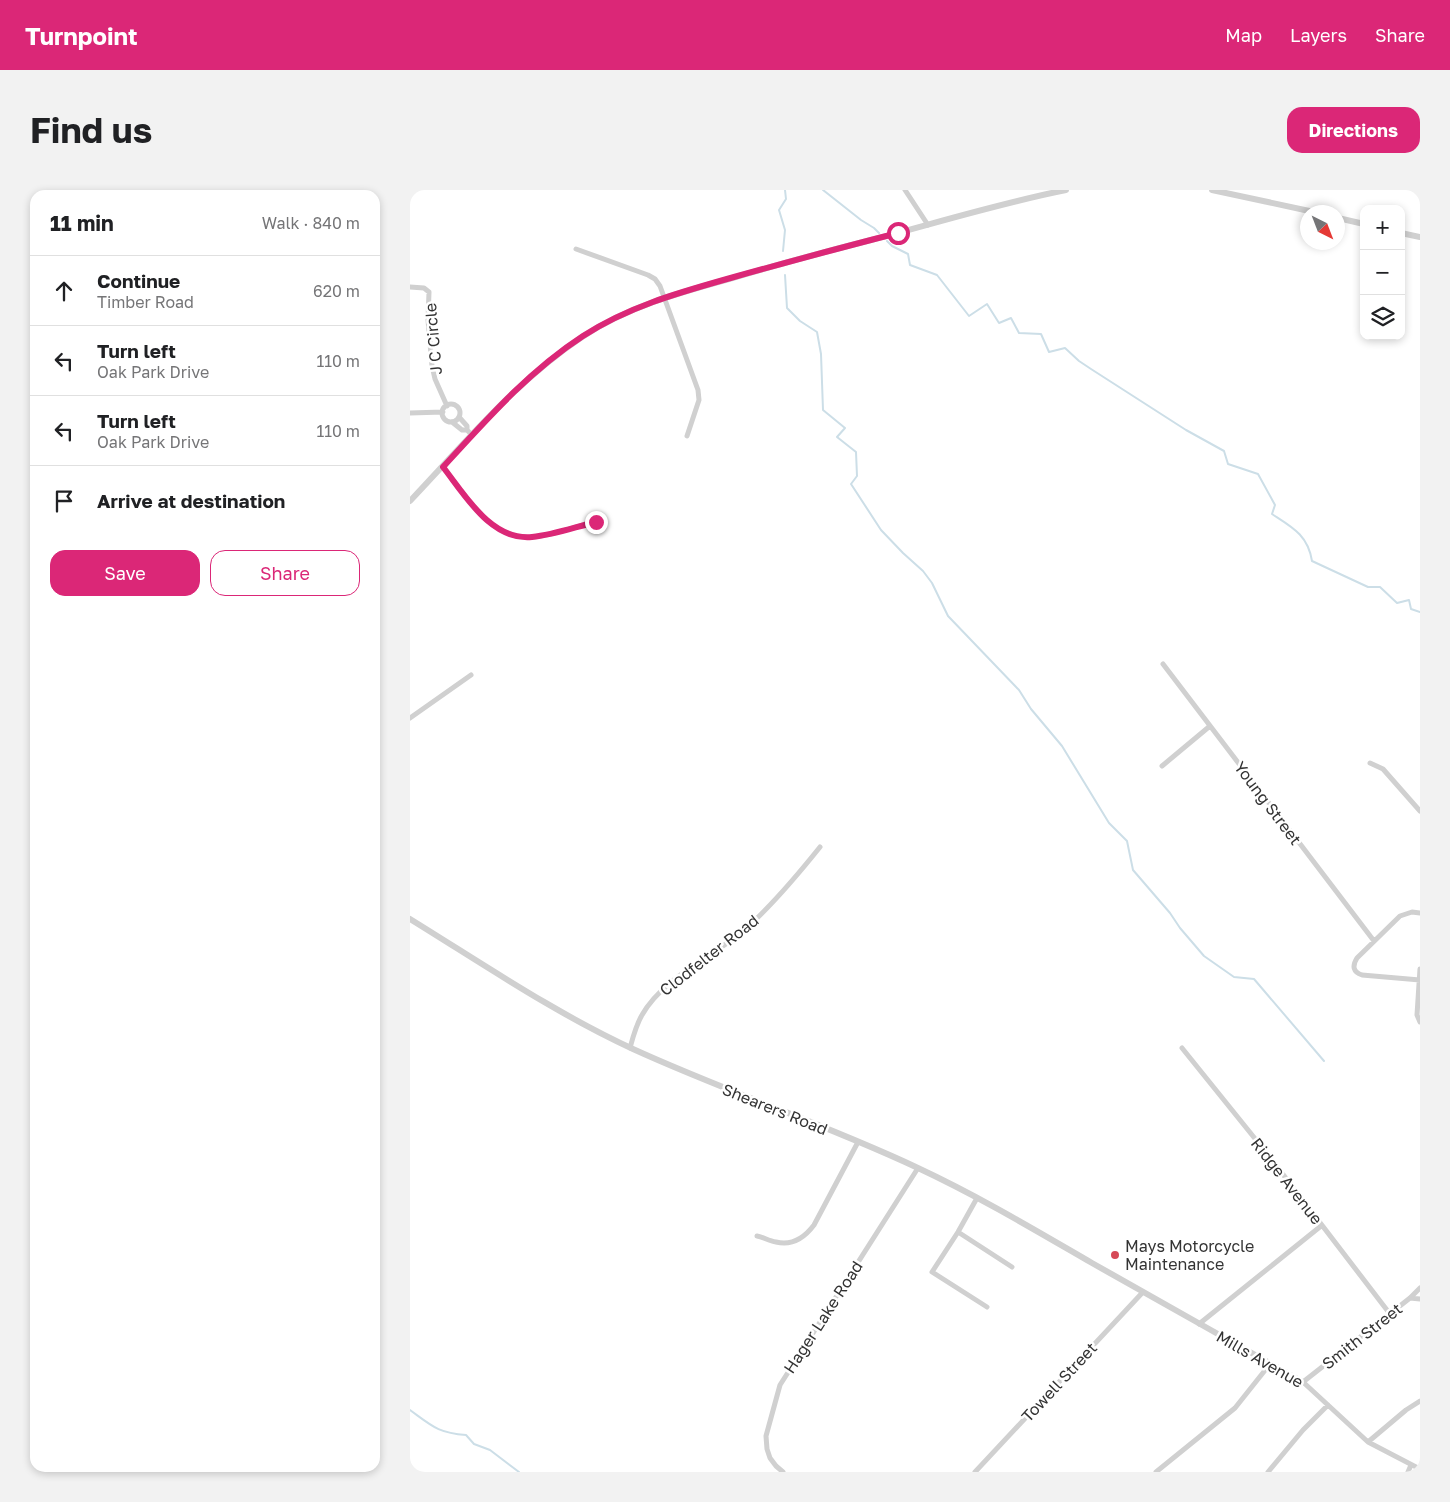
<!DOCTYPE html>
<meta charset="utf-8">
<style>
body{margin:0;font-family:"Golos Text",sans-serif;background:#f2f2f2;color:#202124}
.controls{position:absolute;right:15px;top:15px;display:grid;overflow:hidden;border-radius:10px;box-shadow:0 2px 8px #0003}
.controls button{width:45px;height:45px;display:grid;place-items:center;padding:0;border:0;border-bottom:1px solid #e0e0e0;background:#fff;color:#202124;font:25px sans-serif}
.compass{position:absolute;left:890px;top:15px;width:45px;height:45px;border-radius:50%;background:#fff;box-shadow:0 2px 8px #0003;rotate:138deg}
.stop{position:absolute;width:15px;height:15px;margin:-11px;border:4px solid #db2777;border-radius:50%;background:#fff}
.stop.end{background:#db2777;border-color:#fff;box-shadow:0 1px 5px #0008}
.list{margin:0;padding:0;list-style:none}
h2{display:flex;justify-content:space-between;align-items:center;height:65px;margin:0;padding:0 20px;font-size:21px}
h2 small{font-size:16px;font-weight:400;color:#757577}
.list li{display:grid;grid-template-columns:32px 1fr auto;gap:15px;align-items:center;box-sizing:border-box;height:70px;padding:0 20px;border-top:1px solid #e0e0e0}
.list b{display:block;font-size:19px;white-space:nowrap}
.list p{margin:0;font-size:16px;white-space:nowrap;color:#757577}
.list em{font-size:16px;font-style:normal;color:#757577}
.actions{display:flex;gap:10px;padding:15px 20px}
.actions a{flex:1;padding:11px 0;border:1px solid #db2777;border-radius:15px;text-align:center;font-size:18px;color:#db2777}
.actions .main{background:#db2777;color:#fff}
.icon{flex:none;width:28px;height:28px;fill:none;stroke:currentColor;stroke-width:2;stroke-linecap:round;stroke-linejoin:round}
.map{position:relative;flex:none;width:1010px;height:1282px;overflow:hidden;border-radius:15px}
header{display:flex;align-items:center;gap:30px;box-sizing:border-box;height:70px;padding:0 25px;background:#db2777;color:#fff}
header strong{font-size:24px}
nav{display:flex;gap:28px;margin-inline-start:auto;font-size:18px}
.intro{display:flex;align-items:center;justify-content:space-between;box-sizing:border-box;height:120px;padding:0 30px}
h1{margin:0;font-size:35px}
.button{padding:12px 22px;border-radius:15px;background:#db2777;color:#fff;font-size:18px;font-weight:700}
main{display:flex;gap:30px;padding:0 30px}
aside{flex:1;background:#fff;border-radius:15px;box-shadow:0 2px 8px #0003}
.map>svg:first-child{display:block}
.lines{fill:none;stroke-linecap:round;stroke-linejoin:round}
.stream{stroke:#ccdee7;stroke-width:2}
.minor{stroke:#d0d0d0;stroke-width:5}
.tertiary{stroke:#d0d0d0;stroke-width:6}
.route{stroke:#db2777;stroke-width:6}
.poi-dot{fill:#d64957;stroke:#fff;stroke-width:2}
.labels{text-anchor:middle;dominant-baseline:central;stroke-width:5;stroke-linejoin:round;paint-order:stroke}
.street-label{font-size:16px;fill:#333;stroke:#fff}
.poi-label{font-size:16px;fill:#333;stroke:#fff;text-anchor:start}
</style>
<header>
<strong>Turnpoint</strong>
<nav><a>Map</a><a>Layers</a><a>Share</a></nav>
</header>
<div class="intro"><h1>Find us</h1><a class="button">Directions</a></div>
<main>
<aside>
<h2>11 min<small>Walk · 840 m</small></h2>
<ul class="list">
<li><svg class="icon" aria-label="ahead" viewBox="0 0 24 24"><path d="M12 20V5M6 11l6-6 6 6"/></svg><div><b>Continue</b><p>Timber Road</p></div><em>620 m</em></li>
<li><svg class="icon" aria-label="left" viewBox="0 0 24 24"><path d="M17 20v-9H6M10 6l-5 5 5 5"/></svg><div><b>Turn left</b><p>Oak Park Drive</p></div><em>110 m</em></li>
<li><svg class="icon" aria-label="left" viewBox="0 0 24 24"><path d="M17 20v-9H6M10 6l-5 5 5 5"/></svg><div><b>Turn left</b><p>Oak Park Drive</p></div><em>110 m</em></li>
<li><svg class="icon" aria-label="arrive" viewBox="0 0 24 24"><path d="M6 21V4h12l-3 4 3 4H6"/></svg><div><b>Arrive at destination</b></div></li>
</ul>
<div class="actions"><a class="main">Save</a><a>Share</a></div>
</aside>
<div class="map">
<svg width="1010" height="1282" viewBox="0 0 1010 1282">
<rect width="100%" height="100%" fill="#fff"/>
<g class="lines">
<path class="stream" d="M413,0L451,30L464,38L469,43
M477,51L482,56L498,64L500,75L527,85L559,126L577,114L589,133L601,128L609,143L631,144L639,162L655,158L669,171L681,179L776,240L814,261L818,274L848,284L865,315L862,324C882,337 898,345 902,371L958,397H970L987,413L999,410L1001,419L1010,422
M373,61L375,40L369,20L376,9L375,0
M375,85L377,118L390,131L407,142L411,164L413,220L435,238L427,247L446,262L447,286L441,294L471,340L493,363L513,381L522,393L538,426L609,500L621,519L652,556L699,633L717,651L723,680L760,723L770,738L794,766L824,787L844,789L914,871
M0,1220C22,1236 28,1243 56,1245L64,1254L80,1260L109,1282"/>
<path class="minor" d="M495,0L518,35
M166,59L238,85L245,89L250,96L288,200L289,210L277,246
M0,97L14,98L19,102L18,130L22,176L25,189L37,216
M32 223a9 9 0 1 1 18 0a9 9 0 1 1-18 0Z
M0,223L33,222
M49,227L57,236V240
M42,232L52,240H57L62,245
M33,277C55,305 81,351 122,347C144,345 165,337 186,331
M753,474L964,751
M0,528L61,485
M960,573L973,579L1010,621
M752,576L800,536
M1010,723L1002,722L990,726L947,768C942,776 943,782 952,785L1010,790
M1010,779L1007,825L1010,832
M220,858C223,847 226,835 232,825C252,789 300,768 332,742C361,717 386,687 410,657
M772,858L859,966L980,1124
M567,1008L548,1042L522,1082L577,1117
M548,1042L602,1077
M347,1046C353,1047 359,1051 366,1052C382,1056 395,1047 404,1035L448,952
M1010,1098L1000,1108L893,1192L958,1252L1010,1279
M1000,1108L1010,1109
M789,1134L911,1036
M958,1252L996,1220L1010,1211
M373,1282L366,1276L360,1268L357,1259L356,1246L370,1195L508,978
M565,1282L733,1102
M746,1282L825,1218L860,1174
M858,1282L893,1240L918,1215
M998,1282L1001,1275"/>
<path class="tertiary" d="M802,0L904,22
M928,28L954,34
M991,43L1010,47
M0,311C54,254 106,191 172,147C217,117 268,103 319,89C366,75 414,62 461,50C526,33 590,13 656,0
M0,729C73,774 145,823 223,859C317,902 415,934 508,978C568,1006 625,1040 682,1073C752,1113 823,1152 893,1192"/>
</g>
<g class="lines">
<path class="route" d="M186,332C165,337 144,345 122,347C81,351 55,305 33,277C76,230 119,181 173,146C219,116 271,102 324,87C378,72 433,57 488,43"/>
</g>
<circle class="poi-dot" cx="705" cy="1065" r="5"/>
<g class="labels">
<g class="street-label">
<text transform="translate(23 149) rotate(-95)">J C Circle</text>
<text transform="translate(858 613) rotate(53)">Young Street</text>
<text transform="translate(299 765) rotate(-38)">Clodfelter Road</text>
<text transform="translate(365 919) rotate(22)">Shearers Road</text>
<text transform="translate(877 991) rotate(52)">Ridge Avenue</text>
<text transform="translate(413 1127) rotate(-57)">Hager Lake Road</text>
<text transform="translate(952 1146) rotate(-38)">Smith Street</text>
<text transform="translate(850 1169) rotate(30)">Mills Avenue</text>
<text transform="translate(649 1192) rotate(-47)">Towell Street</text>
</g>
<g class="poi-label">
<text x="715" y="1056">Mays Motorcycle<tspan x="715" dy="18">Maintenance</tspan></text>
</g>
</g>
</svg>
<div class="controls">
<button>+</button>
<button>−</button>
<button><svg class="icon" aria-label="layers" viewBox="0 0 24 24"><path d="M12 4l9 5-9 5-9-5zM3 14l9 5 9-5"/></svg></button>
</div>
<svg class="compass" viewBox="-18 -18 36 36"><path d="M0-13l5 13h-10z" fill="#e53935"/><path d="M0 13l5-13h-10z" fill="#757577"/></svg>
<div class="stop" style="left:488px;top:43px"></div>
<div class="stop end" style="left:186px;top:332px"></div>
</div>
</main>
